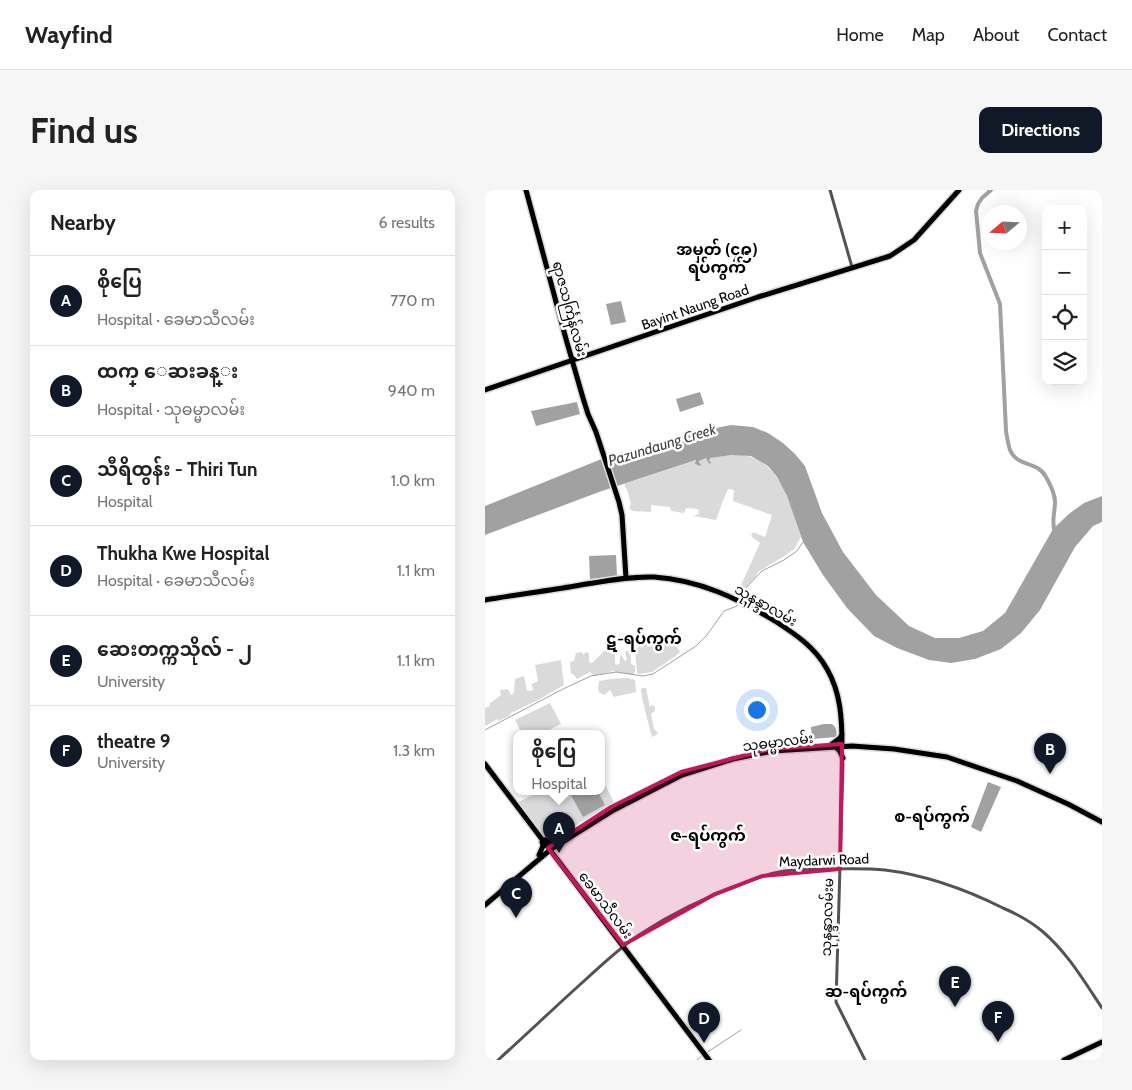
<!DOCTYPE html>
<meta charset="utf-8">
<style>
body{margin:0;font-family:Cabin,"Noto Sans Myanmar",sans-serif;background:#f6f6f6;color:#222}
.controls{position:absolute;right:15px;top:15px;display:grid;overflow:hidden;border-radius:10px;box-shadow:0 5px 20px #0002}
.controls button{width:45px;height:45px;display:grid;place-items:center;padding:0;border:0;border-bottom:1px solid #e0e0e0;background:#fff;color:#222;font:25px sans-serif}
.compass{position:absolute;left:497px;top:15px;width:45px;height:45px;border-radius:50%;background:#fff;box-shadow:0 5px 20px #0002;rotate:251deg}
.you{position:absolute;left:271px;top:519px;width:18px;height:18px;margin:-12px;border:4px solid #fff;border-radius:50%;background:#1a73e8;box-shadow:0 0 0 8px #1a73e833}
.badge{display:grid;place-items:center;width:32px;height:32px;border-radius:50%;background:#111827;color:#fff;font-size:16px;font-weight:700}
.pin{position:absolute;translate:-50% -41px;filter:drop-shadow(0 1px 2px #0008)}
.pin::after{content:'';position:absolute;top:26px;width:18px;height:15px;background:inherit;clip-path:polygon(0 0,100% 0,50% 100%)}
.popup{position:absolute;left:28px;top:540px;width:92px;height:65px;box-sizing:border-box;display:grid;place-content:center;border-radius:10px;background:#fff;filter:drop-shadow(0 1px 4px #0005);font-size:16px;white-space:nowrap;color:#767676}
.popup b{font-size:19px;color:#222}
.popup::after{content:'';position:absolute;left:50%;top:100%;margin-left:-10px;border:10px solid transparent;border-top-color:#fff}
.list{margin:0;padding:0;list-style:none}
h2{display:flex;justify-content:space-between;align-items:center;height:65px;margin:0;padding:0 20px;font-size:21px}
h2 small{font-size:16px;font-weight:400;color:#767676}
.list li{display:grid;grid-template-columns:32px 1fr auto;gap:15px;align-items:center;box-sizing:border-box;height:90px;padding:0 20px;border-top:1px solid #e0e0e0}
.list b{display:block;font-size:19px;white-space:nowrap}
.list p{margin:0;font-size:16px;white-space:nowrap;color:#767676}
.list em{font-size:16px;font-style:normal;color:#767676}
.icon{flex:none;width:28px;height:28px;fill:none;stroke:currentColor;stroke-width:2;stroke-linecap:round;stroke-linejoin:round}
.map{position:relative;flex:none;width:617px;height:870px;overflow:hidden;border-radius:10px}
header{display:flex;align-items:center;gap:30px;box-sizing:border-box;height:70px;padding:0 25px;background:#fff;border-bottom:1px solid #e0e0e0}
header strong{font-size:24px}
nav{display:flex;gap:28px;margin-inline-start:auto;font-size:18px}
.intro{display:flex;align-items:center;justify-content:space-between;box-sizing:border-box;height:120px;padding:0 30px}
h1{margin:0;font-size:35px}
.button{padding:12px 22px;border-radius:10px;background:#111827;color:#fff;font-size:18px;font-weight:700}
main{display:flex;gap:30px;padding:0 30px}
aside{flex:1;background:#fff;border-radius:10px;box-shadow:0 5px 20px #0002}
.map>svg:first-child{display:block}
.green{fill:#dadada}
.water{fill:#a1a1a1}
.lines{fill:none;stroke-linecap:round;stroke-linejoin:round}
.stream{stroke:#a1a1a1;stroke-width:1}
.river{stroke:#a1a1a1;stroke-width:4}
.major-casing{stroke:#dbdbdb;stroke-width:8}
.minor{stroke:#535353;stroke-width:3}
.major{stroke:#000;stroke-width:5}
.marked{fill:#c2185b;fill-opacity:0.2;stroke:#c2185b;stroke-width:4;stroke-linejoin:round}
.labels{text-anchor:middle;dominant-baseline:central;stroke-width:5;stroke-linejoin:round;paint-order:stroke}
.street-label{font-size:14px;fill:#000;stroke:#fff}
.water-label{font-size:15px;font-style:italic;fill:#424242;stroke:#fff}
.quarter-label{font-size:16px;font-weight:bold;fill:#000;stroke:#fff}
</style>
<header>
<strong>Wayfind</strong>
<nav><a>Home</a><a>Map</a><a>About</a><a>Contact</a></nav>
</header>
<div class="intro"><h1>Find us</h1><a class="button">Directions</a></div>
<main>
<aside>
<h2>Nearby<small>6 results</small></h2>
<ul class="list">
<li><span class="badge">A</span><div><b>စိုပြေ</b><p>Hospital · ခေမာသီလမ်း</p></div><em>770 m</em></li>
<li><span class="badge">B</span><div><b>ထက္ ေဆးခန္း</b><p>Hospital · သုဓမ္မာလမ်း</p></div><em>940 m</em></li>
<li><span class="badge">C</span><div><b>သီရိထွန်း - Thiri Tun</b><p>Hospital</p></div><em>1.0 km</em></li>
<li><span class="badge">D</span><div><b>Thukha Kwe Hospital</b><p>Hospital · ခေမာသီလမ်း</p></div><em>1.1 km</em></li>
<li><span class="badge">E</span><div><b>ဆေးတက္ကသိုလ် - ၂</b><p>University</p></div><em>1.1 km</em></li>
<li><span class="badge">F</span><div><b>theatre 9</b><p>University</p></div><em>1.3 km</em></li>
</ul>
</aside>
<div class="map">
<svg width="617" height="870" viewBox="0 0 617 870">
<rect width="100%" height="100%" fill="#fff"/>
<path class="green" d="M247,265C253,265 261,265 266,267C298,278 306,319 316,347L309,359L301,365L273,382L270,388L261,397L255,406L252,404L275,353L266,346L268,342L280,347L287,325L248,311L249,300L243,299L239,308L231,330L208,326L214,324L213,319L201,318L199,323L186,321L185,317L166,315V322L147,321L144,318L146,314L142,300L139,294L212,270L210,274L215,276L214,272L215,269L222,268L224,271V268Z
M184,449L187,450L195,462L192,465L167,482L154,484L152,483L150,459L153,458V453Z
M125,458L130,462V473L132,475L135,473V465L137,466L140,471L142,469L140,463L141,461H146V474L150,476V482L148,485L128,481L109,486L105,482L92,489L88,484H86L85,472L89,471L91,463L97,462L98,465L101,462L104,463V471L105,473H107L121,459Z
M76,470L79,495L55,509L26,523L24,526L13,531L12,529L0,536V518L5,516L4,514L16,505L15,500L23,499L26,505L29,503L30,489L39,486L42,500L45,501L48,500L47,494L53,491L50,475Z
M143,488L150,490L151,502L129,507L125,500L119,505L114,502L113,498L114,491L126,489Z
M157,498H161L164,513V517L168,515L170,517V521L166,524L169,539L173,543L171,545L167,547C163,531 158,515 156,500Z
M65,513L76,534L56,544H37L30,530Z
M117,589L129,612L64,652L32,613L53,602H116Z"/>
<path class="water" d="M136,111L141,132L126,135L121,114Z
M215,202L219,214L195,222L191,209Z
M92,212L95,224L51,236L46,221Z
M246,235L268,237L283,243L298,253L310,264L320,276L337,323L358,362L391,405L424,436L450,448H474L498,441L520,423L568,339L585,323L599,313L617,306V332L608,336L590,357L555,420L536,443L516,459L490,469L466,473L444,470L412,458L389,446L362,418L338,385L318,352L302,306L292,287L283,276L266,266L247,265L225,268L224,271L226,272L225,274L223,272L221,268L214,271V272L216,275L215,276L210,274L211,270L114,302L0,345V316L124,266L205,243Z
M131,365L132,386L105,389L104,366Z
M339,534H347C352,538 352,541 351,547L327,549L326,537Z
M503,592L516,597L496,642L486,637Z
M93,602H113L120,615L98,627L86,605Z"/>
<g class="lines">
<path class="stream" d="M255,410L258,401L277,381L299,370L312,361L318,352
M0,540L78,499L106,486L131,482L158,486L168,484L211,456L222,445L239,421L252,416L253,413
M221,863L256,840
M212,870L217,866"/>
<path class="river" d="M506,0L497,8L493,14L491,21L492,31L495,63L515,114L521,241C522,247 523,254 525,260C533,278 552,270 561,287C565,294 570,304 570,312C570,323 566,332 570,343"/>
<defs>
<path id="major" d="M41,0L81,149L98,208L103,224L111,242L134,312L137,325L141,388
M0,200L273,107L405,66L429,50L474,0
M0,410C30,405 60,401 90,396C116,392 143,386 169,387C214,390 252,408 290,431C310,444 330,457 342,479C356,503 357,530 357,556
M347,554L355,548L357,544
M350,557L354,560L358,568
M0,574L224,870
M60,650L64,653L72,651
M54,665L58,656L57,652
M0,715L65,660L129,620L197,585L248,569L288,561L367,556L409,559L462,567L532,591L583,614L617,632
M579,870L617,852"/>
</defs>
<use href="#major" class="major-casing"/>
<path class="minor" d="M345,0L367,77
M357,556L358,575L351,812L380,870
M13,870C42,844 70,817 99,791C118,774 135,757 157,743C188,723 221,707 255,695C268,690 281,684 294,682C309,679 325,680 340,679C360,679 380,678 400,680C441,685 482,700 518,718C532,724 545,731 557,741C582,762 599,791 617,818"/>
<use href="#major" class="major"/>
</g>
<path class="marked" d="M357,554L355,679L277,686L230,704L138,755L63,658L126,617L196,582L285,559Z"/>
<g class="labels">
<g class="street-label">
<text transform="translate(210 117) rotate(-19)">Bayint Naung Road</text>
<text transform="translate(85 119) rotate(75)">ရာဇသင်္ကြန်လမ်း</text>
<text transform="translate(281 415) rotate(30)">သုနန္ဒာလမ်း</text>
<text transform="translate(293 552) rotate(-7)">သုဓမ္မာလမ်း</text>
<text transform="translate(339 670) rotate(-2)">Maydarwi Road</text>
<text transform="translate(121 715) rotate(53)">ခေမာသီလမ်း</text>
<text transform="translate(342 727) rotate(-88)">သုနန္ဒာလမ်းမ</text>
</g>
<g class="water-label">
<text transform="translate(177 255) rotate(-17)">Pazundaung Creek</text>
</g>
<g class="quarter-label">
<text x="232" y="59">အမှတ် (၄၉)<tspan x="232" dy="18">ရပ်ကွက်</tspan></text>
<text x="159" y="448">ဋ-ရပ်ကွက်</text>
<text x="447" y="626">စ-ရပ်ကွက်</text>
<text x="223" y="645">ဇ-ရပ်ကွက်</text>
<text x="381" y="801">ဆ-ရပ်ကွက်</text>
</g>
</g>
</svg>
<div class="controls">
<button>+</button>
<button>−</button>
<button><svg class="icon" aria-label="locate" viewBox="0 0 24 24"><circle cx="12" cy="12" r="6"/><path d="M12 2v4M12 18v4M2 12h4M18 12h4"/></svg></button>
<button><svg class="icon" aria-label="layers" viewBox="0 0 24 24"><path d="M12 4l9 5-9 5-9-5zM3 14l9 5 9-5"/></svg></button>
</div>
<svg class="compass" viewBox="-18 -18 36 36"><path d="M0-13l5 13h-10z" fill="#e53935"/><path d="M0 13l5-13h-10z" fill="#767676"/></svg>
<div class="you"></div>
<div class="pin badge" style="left:74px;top:663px">A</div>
<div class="popup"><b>စိုပြေ</b>Hospital</div>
<div class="pin badge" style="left:565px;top:584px">B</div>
<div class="pin badge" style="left:31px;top:728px">C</div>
<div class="pin badge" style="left:219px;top:853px">D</div>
<div class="pin badge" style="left:470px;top:817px">E</div>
<div class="pin badge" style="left:513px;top:852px">F</div>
</div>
</main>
